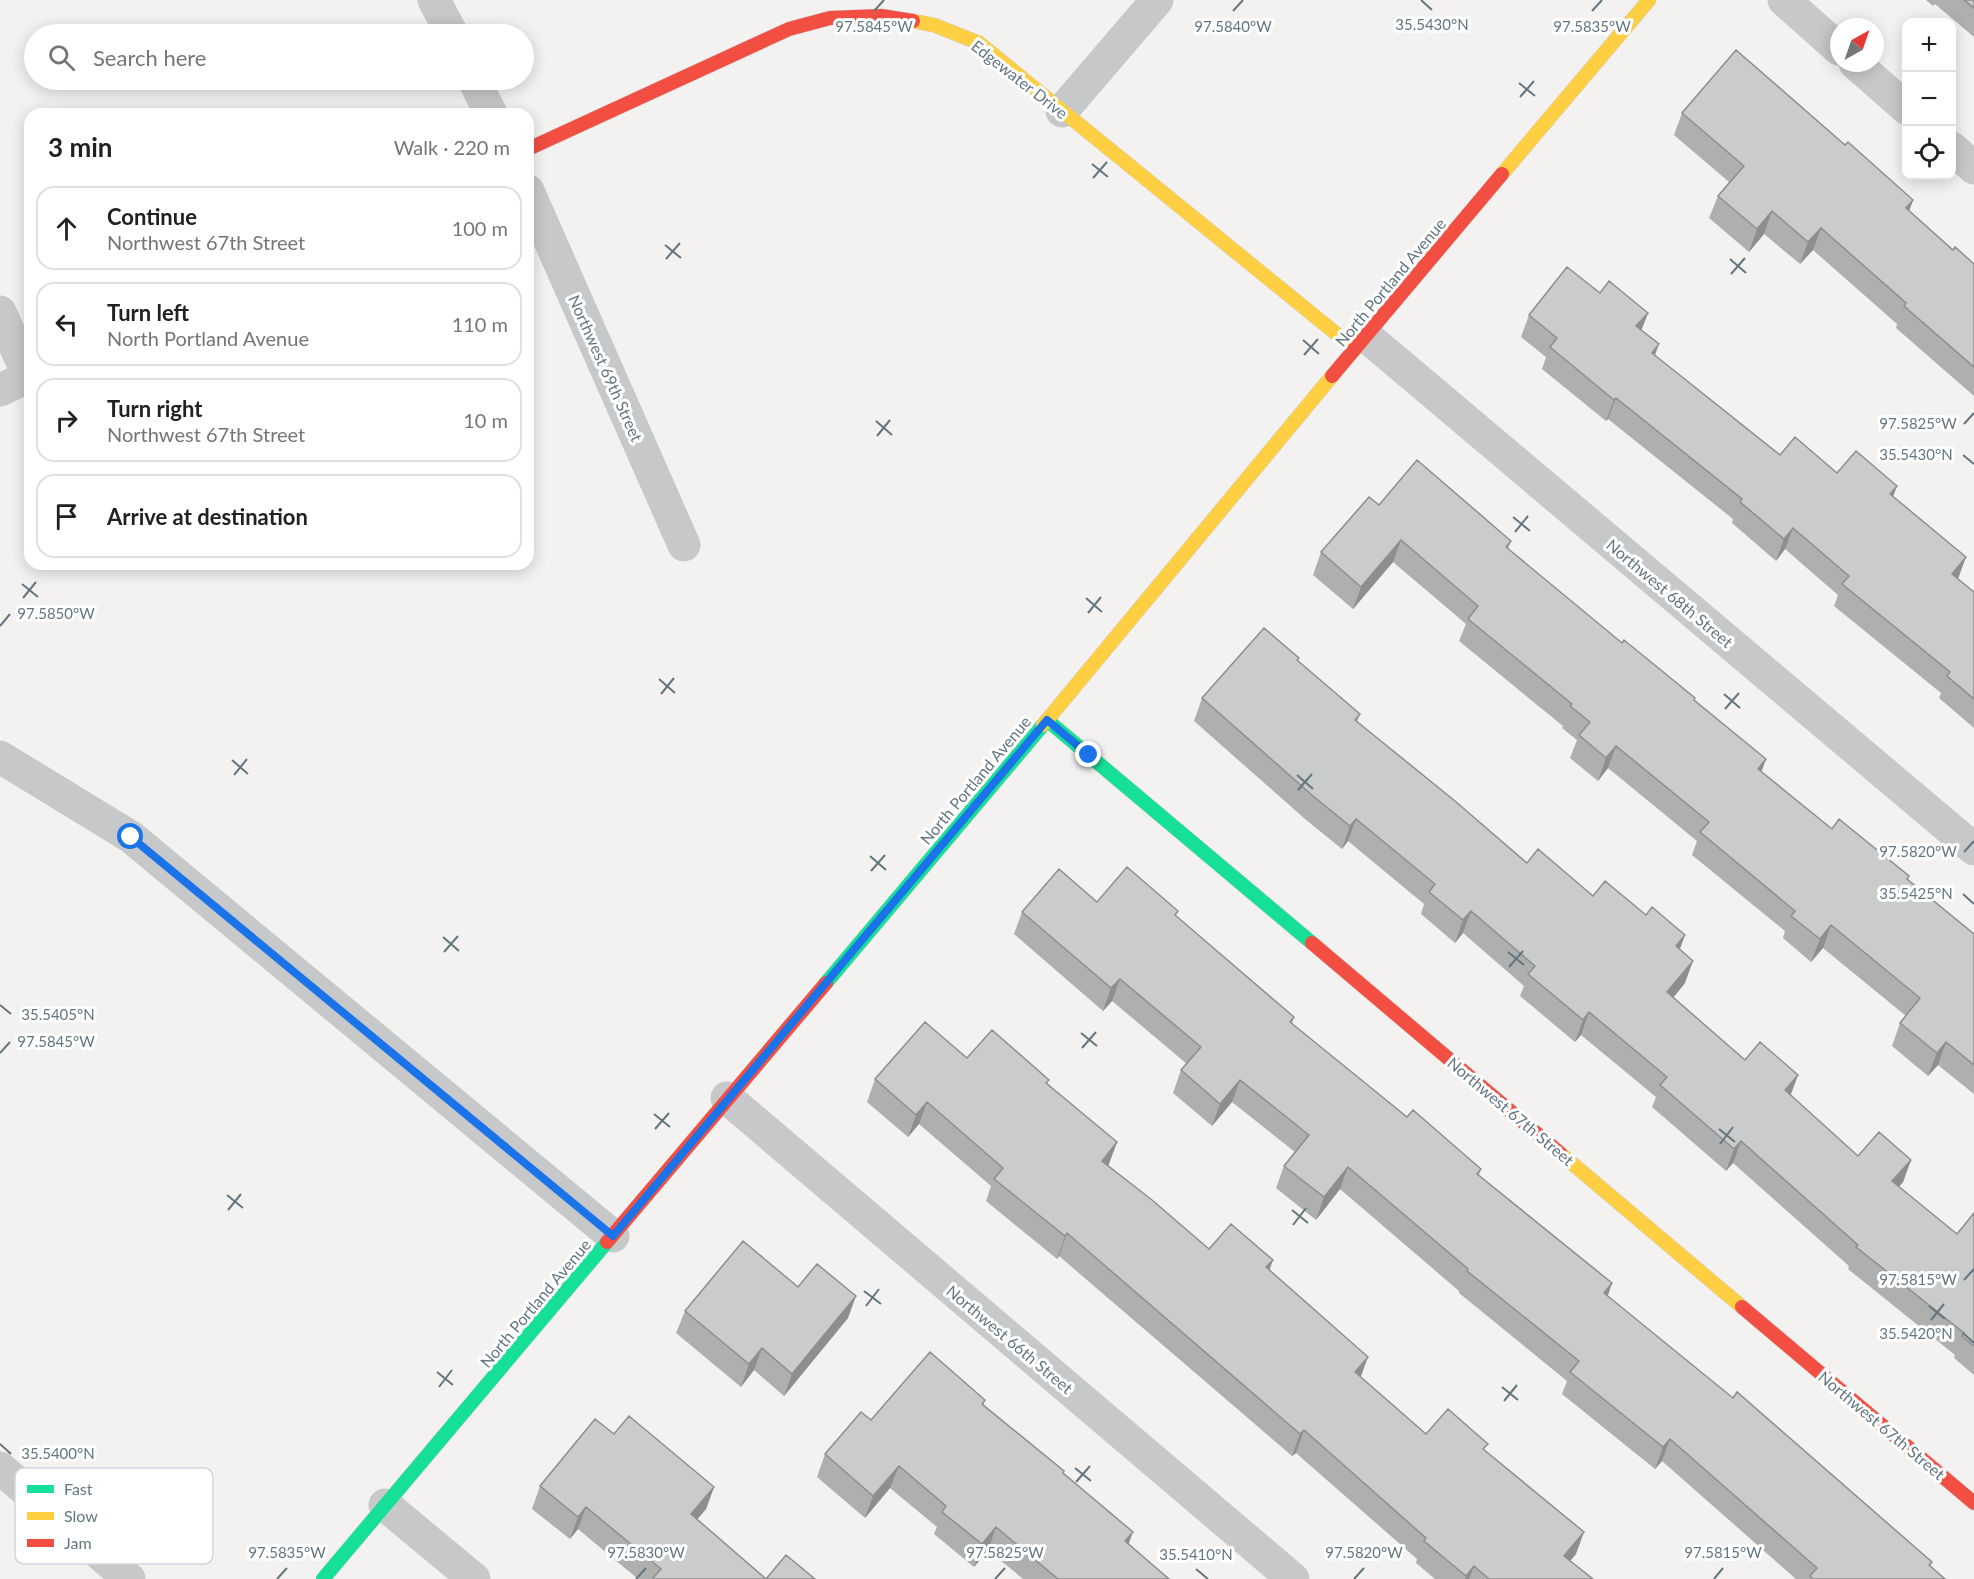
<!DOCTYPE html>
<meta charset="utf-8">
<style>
body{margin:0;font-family:Lato,sans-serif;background:#f6f6f6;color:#202124}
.controls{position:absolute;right:18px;top:18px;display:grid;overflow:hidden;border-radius:12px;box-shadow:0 3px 15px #0003}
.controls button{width:54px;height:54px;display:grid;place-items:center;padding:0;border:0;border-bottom:2px solid #e0e0e0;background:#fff;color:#202124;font:30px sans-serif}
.compass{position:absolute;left:1830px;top:18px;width:54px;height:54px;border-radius:50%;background:#fff;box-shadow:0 3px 15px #0003;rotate:40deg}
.stop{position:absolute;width:18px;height:18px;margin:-14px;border:4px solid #1a73e8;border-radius:50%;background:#fff}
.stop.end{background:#1a73e8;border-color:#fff;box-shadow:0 2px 6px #0008}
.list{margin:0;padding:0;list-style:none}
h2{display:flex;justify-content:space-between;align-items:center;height:78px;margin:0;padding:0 24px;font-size:26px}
h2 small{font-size:20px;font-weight:400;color:#757577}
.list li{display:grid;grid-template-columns:39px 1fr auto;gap:18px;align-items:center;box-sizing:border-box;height:84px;margin:0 12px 12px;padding:0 12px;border:2px solid #e0e0e0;border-radius:18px}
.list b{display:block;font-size:22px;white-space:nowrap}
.list p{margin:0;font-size:20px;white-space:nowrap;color:#757577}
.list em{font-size:20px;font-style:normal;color:#757577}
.icon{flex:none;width:33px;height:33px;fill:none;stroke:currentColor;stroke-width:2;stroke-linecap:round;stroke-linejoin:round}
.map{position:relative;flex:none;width:1974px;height:1579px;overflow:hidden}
.search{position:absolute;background:#fff;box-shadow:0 3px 15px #0003;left:24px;top:24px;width:510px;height:66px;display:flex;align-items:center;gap:15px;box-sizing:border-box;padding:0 21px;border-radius:33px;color:#757577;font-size:22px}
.panel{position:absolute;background:#fff;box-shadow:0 3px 15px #0003;left:24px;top:108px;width:510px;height:462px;border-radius:18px}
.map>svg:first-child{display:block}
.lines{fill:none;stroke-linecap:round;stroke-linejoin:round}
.fast-casing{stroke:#cfd0d0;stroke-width:15}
.slow-casing{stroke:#cfd0d0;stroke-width:15}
.jam-casing{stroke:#cfd0d0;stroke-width:15}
.street{stroke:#c7c8c9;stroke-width:33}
.fast{stroke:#16e098;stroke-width:14}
.slow{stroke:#ffcf43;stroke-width:14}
.jam{stroke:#f24e42;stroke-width:14}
.wall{fill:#aeafaf}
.shaded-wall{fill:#8d8e8e}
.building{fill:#cacbcb;stroke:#8d8e8e;stroke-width:1.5}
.route{stroke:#1a73e8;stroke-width:8}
.ticks{fill:none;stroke:#637680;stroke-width:2}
.labels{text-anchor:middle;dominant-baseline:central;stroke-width:6;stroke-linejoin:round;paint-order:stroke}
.street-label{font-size:16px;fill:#637680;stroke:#fff}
.key{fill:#fff;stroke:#d0d6d9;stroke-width:1.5}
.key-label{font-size:16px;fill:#637680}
.ticks-label{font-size:15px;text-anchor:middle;fill:#637680;stroke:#fff;stroke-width:6;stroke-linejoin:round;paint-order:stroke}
</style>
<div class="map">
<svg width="1974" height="1579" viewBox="0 0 1974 1579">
<rect width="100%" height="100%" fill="#f3f2f0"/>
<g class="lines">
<defs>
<path id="fast" d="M1047,720L1312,943
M826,983L1043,725
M323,1579L607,1242"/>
<path id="slow" d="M913,21L934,25L979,43L1355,349
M1502,174L1649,0
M1043,725L1332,376
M1561,1154L1742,1307"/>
<path id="jam" d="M528,149L789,29L830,18L881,16L913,21
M1332,376L1502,174
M1312,943L1561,1154
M607,1242L826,983
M1742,1307L1974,1503"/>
</defs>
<use href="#fast" class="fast-casing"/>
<use href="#slow" class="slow-casing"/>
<use href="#jam" class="jam-casing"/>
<path class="street" d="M434,0L452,34
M1784,0L1839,49
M1855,63L1906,108
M474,80L491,114
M1062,111L1157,0
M1952,148L1974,168
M528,191L684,545
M0,312L29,377
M1366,336L1974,849
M0,390L30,376
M0,757L131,837L613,1236
M727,1098L1293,1579
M0,1468L129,1579
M385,1505L474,1579"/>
<use href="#fast" class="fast"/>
<use href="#slow" class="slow"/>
<use href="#jam" class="jam"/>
</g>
<path class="wall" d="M1926,0H1974V37L1935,4L1933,6Z
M1682,113L1845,145L1913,200L1909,211L1953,250L1974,264V396L1896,328L1897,324L1813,250L1800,264L1764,234L1749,252L1709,218L1718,196L1729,182L1674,135Z
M1600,293L1648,313L1641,330L1655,356L1780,455L1837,473L1893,497L1958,579L1974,592V728L1939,698L1941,693L1834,606L1838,595L1785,549L1776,561L1732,523L1733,519L1608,419L1606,421L1542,369L1546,357L1521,337L1529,315Z
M1379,505L1511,541L1508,549L1622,643L1695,698L1694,701L1766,759L1761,772L1832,829L1909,876L1908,880L1974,934V1094L1938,1065L1928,1076L1892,1046L1900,1023L1906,1016L1823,948L1811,962L1783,938L1785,931L1692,855L1697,841L1608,768L1598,781L1570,758L1577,740L1562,728L1563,726L1459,641L1466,624L1393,562L1353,609L1313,575L1321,552Z
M1298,661L1360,714L1357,722L1527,863L1593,896L1680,949L1685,983L1673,998L1745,1060L1798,1075L1790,1095L1858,1156L1911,1160L1903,1182L1899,1187L1957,1234L1974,1213V1375L1954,1358L1955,1355L1848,1269L1849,1266L1733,1163L1726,1171L1652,1107L1656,1097L1581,1035L1575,1042L1520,996L1524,986L1463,933L1455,943L1421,914L1424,904L1348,841L1342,849L1305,819L1194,721L1202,698Z
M1097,902L1176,916L1294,1017L1292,1024L1407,1117L1481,1169L1479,1175L1612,1283L1608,1296L1932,1562L1930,1566L1945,1579H1796L1662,1461L1655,1469L1562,1394L1567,1381L1459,1293V1291L1340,1189L1316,1220L1276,1188L1284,1166L1295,1152L1232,1102L1212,1126L1173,1093L1181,1070L1187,1064L1112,1001L1103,1011L1014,934L1022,912Z
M967,1058L1048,1084L1117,1142L1108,1166L1209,1249L1273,1260L1269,1270L1361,1377L1426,1434L1486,1451L1576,1554L1570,1561L1593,1579H1435L1416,1563L1417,1559L1296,1453L1292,1456L1059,1256L1057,1259L986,1201L991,1186L919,1124L908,1137L867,1102L875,1079Z
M798,1287L848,1318L784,1396L754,1370L741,1387L676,1333L685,1311Z
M985,1400L983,1406L1064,1471L1063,1473L1128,1544L1169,1579H1023L988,1550L974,1567L934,1534L937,1527L890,1488L865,1518L817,1477L825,1454L871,1420Z
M540,1486L714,1487L706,1509L697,1519L766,1579H815H638L578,1529L570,1539L532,1509Z"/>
<path class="shaded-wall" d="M1913,200L1905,222L1906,208Z
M1772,211L1764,234L1749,252L1757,229Z
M1821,228L1813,250L1800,264L1808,242Z
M1648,313L1640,334L1636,326Z
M1659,344L1651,366L1652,353Z
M1616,398L1608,419L1606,421L1614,400Z
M1897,486L1889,508L1890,494Z
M1793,528L1785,549L1776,561L1784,539Z
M1401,540L1393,562L1353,609L1361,587Z
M1966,557L1958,579L1944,596L1952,574Z
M1616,746L1608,768L1598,781L1606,758Z
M1766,759L1758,781V769Z
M1356,819L1348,841L1342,849L1350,826Z
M1471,911L1463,933L1455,943L1463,920Z
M1831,925L1823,948L1811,962L1820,939Z
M1685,935L1677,957L1676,946Z
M1693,961L1685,983L1659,1015L1667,992Z
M1120,979L1112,1001L1103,1011L1111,988Z
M1589,1012L1581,1035L1575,1042L1583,1020Z
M1946,1042L1938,1065L1928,1076L1937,1053Z
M1798,1075L1790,1097L1785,1090Z
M1240,1080L1232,1102L1212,1126L1220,1104Z
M927,1102L919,1124L908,1137L916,1115Z
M1741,1141L1733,1163L1726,1171L1734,1149Z
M1117,1142L1109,1164L1094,1183L1102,1161Z
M1911,1160L1903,1182L1884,1204L1892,1181Z
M1348,1167L1340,1189L1316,1220L1324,1197Z
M1067,1233L1059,1256L1057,1259L1065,1236Z
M1273,1260L1265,1282L1266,1267Z
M1612,1283L1604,1305V1293Z
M856,1296L848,1318L784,1396L792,1374Z
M762,1348L754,1370L741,1387L749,1364Z
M1368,1357L1360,1379L1355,1372Z
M1304,1430L1296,1453L1292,1456L1300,1434Z
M1670,1439L1662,1461L1655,1469L1663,1447Z
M899,1466L890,1488L865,1518L873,1496Z
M714,1487L706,1509L683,1536L691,1514Z
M586,1507L578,1529L570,1539L578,1517Z
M996,1527L988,1550L974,1567L982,1544Z
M1133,1532L1125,1554V1541Z
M1584,1532L1576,1554L1556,1578L1564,1556Z
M1474,1566L1469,1579H1465L1466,1576Z"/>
<path class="building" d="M1964,0H1974V8Z
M1736,50L1845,145L1848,142L1913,200L1906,208L1953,250L1955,247L1974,264V367L1904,306L1906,303L1821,228L1808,242L1772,211L1757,229L1718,196L1744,166L1682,113Z
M1567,267L1600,293L1609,281L1648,313L1636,326L1659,344L1652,353L1780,455L1795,437L1837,473L1856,451L1897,486L1890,494L1966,557L1952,574L1974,592V699L1947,676L1950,672L1842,584L1849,576L1793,528L1784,539L1740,502L1742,499L1616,398L1614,400L1550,347L1557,338L1529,315Z
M1417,460L1511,541L1506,547L1622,643L1624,640L1695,698L1694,700L1766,759L1758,769L1832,829L1839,819L1909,876L1907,879L1974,934V1065L1946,1042L1937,1053L1900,1023L1920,998L1831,925L1820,939L1791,916L1795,911L1700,832L1709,822L1616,746L1606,758L1579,735L1590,722L1570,706L1572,704L1468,619L1478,606L1401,540L1361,587L1321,552L1369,497L1379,505Z
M1264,628L1299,658L1297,660L1360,714L1355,720L1455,801L1527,863L1538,849L1593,896L1605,881L1646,915L1652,907L1685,935L1676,946L1693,961L1667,992L1745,1060L1760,1042L1798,1075L1785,1090L1858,1156L1879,1132L1911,1160L1892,1181L1957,1234L1974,1213V1346L1962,1336L1964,1333L1856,1247L1858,1245L1741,1141L1734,1149L1660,1085L1667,1077L1589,1012L1583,1020L1528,974L1535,966L1471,911L1463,920L1429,892L1435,884L1356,819L1350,826L1313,796L1202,698Z
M1127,867L1178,911L1175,915L1294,1017L1290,1022L1407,1117L1413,1110L1481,1169L1477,1174L1612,1283L1604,1293L1733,1398L1737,1392L1932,1562L1929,1565L1945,1579H1813L1810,1576L1817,1568L1670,1439L1663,1447L1570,1372L1579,1361L1467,1271L1468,1269L1348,1167L1324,1197L1284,1166L1309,1135L1240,1080L1220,1104L1181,1070L1201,1047L1120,979L1111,988L1022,912L1059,869L1097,902Z
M925,1022L967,1058L992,1030L1049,1080L1046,1083L1117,1142L1102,1161L1152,1200L1209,1249L1231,1224L1273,1260L1266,1267L1368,1357L1355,1372L1426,1434L1448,1409L1488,1444L1483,1449L1584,1532L1564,1556L1593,1579H1489L1474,1566L1466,1576L1424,1541L1426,1538L1304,1430L1300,1434L1067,1233L1065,1236L994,1179L1003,1168L927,1102L916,1115L875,1079Z
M743,1241L798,1287L817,1264L856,1296L792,1374L762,1348L749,1364L685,1311Z
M930,1352L985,1400L982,1404L1064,1471L1063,1473L1133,1532L1125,1541L1169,1579H1058L996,1527L982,1544L942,1512L946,1506L899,1466L873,1496L825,1454L861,1412L871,1420Z
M629,1416L714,1487L691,1514L766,1579L786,1555L815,1579H654L653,1578L661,1569L586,1507L578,1517L540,1486L595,1419L614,1434Z"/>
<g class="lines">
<path class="route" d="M131,837L613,1236L1047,720L1089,755"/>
</g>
<path class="ticks" d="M1421,0L1432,10M874,11L884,0M1233,11L1243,0M1592,11L1602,0M1519,83L1535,96M1520,97L1534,81M1092,164L1108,177M1093,178L1107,162M665,245L681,258M666,259L680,243M1730,259L1746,273M1731,274L1745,258M1303,340L1319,354M1304,355L1318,339M876,421L892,435M1964,424L1974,413M877,436L890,420M1963,455L1974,464M1513,517L1530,531M1515,532L1528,516M22,584L38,597M23,598L36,582M1086,598L1102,612M1088,613L1101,597M0,626L10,614M659,679L675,693M661,694L674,678M1724,694L1740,708M1725,709L1739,693M232,760L248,774M234,775L247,759M1297,775L1313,789M1298,790L1312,774M1964,852L1974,841M870,856L886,870M871,871L885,855M1963,894L1974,904M443,937L459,951M444,952L458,936M1508,952L1524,965M1509,967L1523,951M0,1005L11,1014M1081,1033L1097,1046M1082,1048L1096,1032M0,1053L10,1042M654,1114L670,1127M655,1129L669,1113M1719,1129L1735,1142M1720,1144L1733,1127M227,1195L243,1208M228,1210L241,1194M1292,1210L1308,1223M1293,1225L1306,1208M1964,1280L1974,1269M864,1291L881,1304M866,1306L879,1289M1929,1306L1945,1319M1931,1320L1944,1304M1963,1333L1974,1343M437,1372L453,1385M439,1387L452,1370M1502,1387L1518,1400M1504,1401L1517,1385M0,1444L11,1454M1075,1468L1091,1481M1076,1482L1090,1466M1196,1569L1208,1579M277,1579L287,1568M636,1579L646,1568M995,1579L1005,1568M1354,1579L1364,1568M1714,1579L1723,1568"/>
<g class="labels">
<g class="street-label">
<text transform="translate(1020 79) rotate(38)">Edgewater Drive</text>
<text transform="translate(1390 282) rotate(-50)">North Portland Avenue</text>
<text transform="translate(606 368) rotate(66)">Northwest 69th Street</text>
<text transform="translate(1670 593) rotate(40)">Northwest 68th Street</text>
<text transform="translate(975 780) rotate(-50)">North Portland Avenue</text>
<text transform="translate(1511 1111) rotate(40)">Northwest 67th Street</text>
<text transform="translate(535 1303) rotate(-50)">North Portland Avenue</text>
<text transform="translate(1010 1339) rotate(40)">Northwest 66th Street</text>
<text transform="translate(1882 1425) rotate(40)">Northwest 67th Street</text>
</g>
</g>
<rect x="15" y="1468" width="198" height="96" rx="9" class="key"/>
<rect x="27" y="1485" width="27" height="8" fill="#16e098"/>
<rect x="27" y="1512" width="27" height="8" fill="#ffcf43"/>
<rect x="27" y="1539" width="27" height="8" fill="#f24e42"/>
<g class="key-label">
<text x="64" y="1495">Fast</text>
<text x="64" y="1522">Slow</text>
<text x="64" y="1549">Jam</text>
</g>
<g class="ticks-label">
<text x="1432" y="30">35.5430°N</text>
<text x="874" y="32">97.5845°W</text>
<text x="1233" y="32">97.5840°W</text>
<text x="1592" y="32">97.5835°W</text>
<text x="1918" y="429">97.5825°W</text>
<text x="1916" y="460">35.5430°N</text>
<text x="56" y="619">97.5850°W</text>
<text x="1918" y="857">97.5820°W</text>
<text x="1916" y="899">35.5425°N</text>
<text x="58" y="1020">35.5405°N</text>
<text x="56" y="1047">97.5845°W</text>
<text x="1918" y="1285">97.5815°W</text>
<text x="1916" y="1339">35.5420°N</text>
<text x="58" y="1459">35.5400°N</text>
<text x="287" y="1558">97.5835°W</text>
<text x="646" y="1558">97.5830°W</text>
<text x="1005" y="1558">97.5825°W</text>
<text x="1364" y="1558">97.5820°W</text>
<text x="1723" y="1558">97.5815°W</text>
<text x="1196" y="1560">35.5410°N</text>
</g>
</svg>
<div class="controls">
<button>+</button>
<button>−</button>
<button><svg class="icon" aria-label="locate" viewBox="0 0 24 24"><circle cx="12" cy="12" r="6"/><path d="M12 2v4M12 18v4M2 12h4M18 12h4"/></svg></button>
</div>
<svg class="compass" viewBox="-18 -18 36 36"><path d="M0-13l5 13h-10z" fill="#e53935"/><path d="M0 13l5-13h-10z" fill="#757577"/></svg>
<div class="stop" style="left:131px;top:837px"></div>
<div class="stop end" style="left:1089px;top:755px"></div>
<div class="search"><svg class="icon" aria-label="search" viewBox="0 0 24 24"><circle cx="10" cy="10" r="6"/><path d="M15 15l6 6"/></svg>Search here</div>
<section class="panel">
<h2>3 min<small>Walk · 220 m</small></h2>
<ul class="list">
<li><svg class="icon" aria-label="ahead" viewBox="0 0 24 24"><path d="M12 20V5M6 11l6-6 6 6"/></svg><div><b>Continue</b><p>Northwest 67th Street</p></div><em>100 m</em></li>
<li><svg class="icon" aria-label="left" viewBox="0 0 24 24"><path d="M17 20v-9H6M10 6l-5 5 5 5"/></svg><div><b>Turn left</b><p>North Portland Avenue</p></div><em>110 m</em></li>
<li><svg class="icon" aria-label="right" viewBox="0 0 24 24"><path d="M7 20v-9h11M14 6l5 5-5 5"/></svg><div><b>Turn right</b><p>Northwest 67th Street</p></div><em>10 m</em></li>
<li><svg class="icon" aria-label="arrive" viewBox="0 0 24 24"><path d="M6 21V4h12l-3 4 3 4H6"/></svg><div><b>Arrive at destination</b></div></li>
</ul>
</section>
</div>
